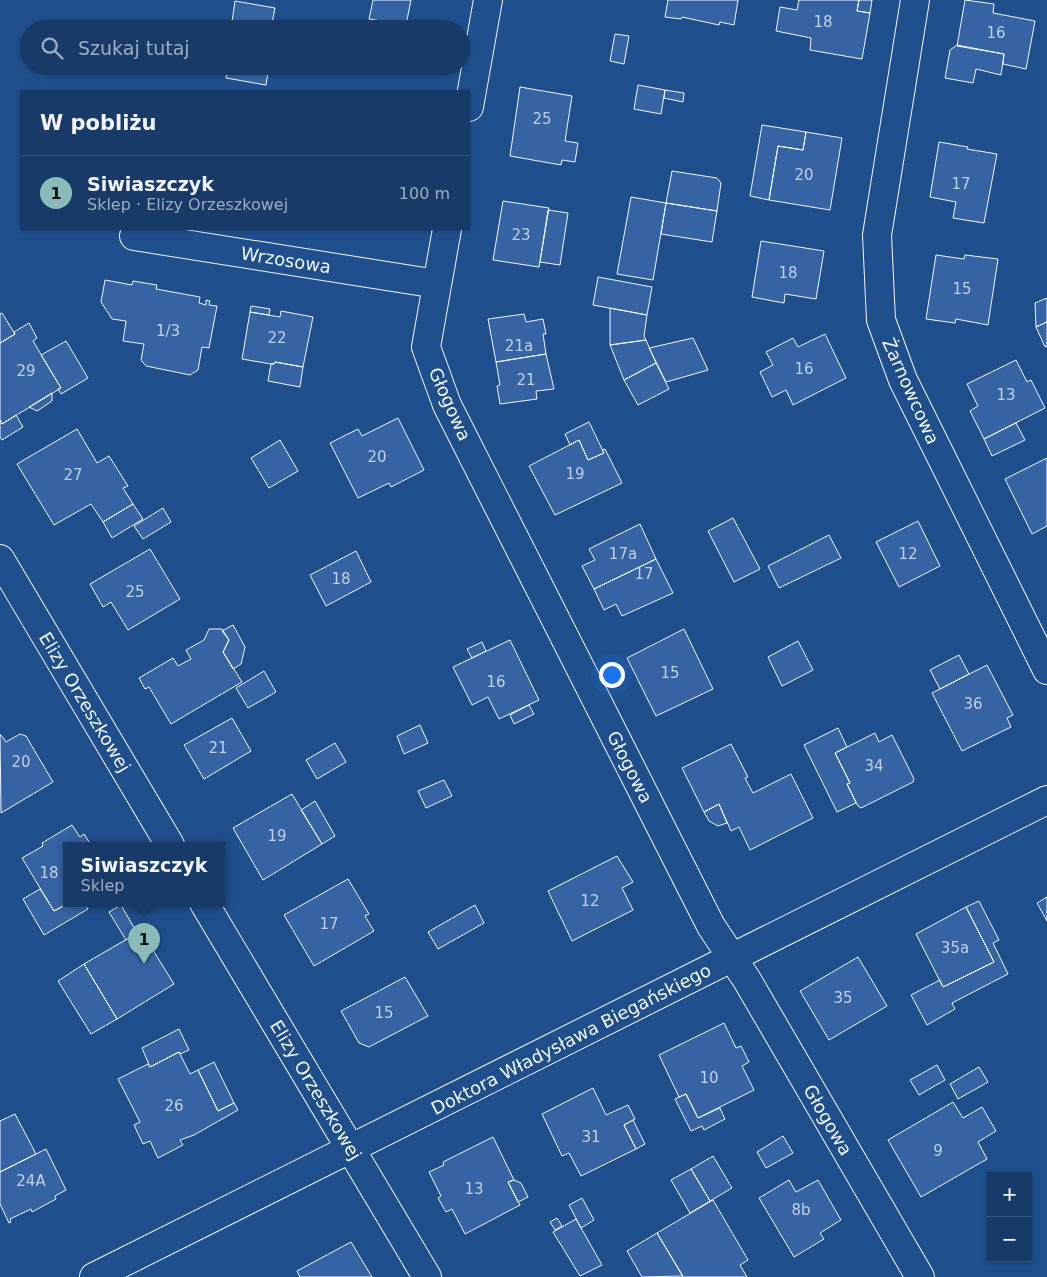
<!DOCTYPE html>
<html lang="pl">
<meta charset="utf-8">
<style>
body{margin:0;font-family:"DejaVu Sans",sans-serif;background:#244571;color:#f1f3f6}
.controls{position:absolute;right:15px;bottom:15px;display:grid;overflow:hidden;border-radius:0px;box-shadow:0 1px 4px #0004}
.controls button{width:45px;height:45px;display:grid;place-items:center;padding:0;border:0;border-bottom:1px solid #36547d;background:#173a69;color:#f1f3f6;font:25px sans-serif}
.you{position:absolute;left:611px;top:674px;width:18px;height:18px;margin:-12px;border:4px solid #fff;border-radius:50%;background:#1a73e8;box-shadow:0 0 0 8px #1a73e833}
.badge{display:grid;place-items:center;width:32px;height:32px;border-radius:50%;background:#8bbbb9;color:#111;font-size:16px;font-weight:700}
.pin{position:absolute;translate:-50% -41px;filter:drop-shadow(0 1px 2px #0008)}
.pin::after{content:'';position:absolute;top:26px;width:18px;height:15px;background:inherit;clip-path:polygon(0 0,100% 0,50% 100%)}
.popup{position:absolute;left:63px;top:842px;width:162px;height:65px;box-sizing:border-box;display:grid;place-content:center;border-radius:0px;background:#173a69;filter:drop-shadow(0 1px 4px #0005);font-size:16px;white-space:nowrap;color:#9eadc0}
.popup b{font-size:19px;color:#f1f3f6}
.popup::after{content:'';position:absolute;left:50%;top:100%;margin-left:-10px;border:10px solid transparent;border-top-color:#173a69}
.list{margin:0;padding:0;list-style:none}
h2{display:flex;justify-content:space-between;align-items:center;height:65px;margin:0;padding:0 20px;font-size:21px}
h2 small{font-size:16px;font-weight:400;color:#9eadc0}
.list li{display:grid;grid-template-columns:32px 1fr auto;gap:15px;align-items:center;box-sizing:border-box;height:75px;padding:0 20px;border-top:1px solid #36547d}
.list b{display:block;font-size:19px;white-space:nowrap}
.list p{margin:0;font-size:16px;white-space:nowrap;color:#9eadc0}
.list em{font-size:16px;font-style:normal;color:#9eadc0}
.icon{flex:none;width:28px;height:28px;fill:none;stroke:currentColor;stroke-width:2;stroke-linecap:round;stroke-linejoin:round}
.map{position:relative;flex:none;width:1047px;height:1277px;overflow:hidden}
.search{position:absolute;background:#173a69;box-shadow:0 1px 4px #0004;left:20px;top:20px;width:450px;height:55px;display:flex;align-items:center;gap:12px;box-sizing:border-box;padding:0 18px;border-radius:28px;color:#9eadc0;font-size:19px}
.panel{position:absolute;background:#173a69;box-shadow:0 1px 4px #0004;left:20px;top:90px;width:450px;height:140px;border-radius:0px}
.map>svg:first-child{display:block}
.building{fill:#3563a3;stroke:#f2f6ff}
.lines{fill:none;stroke-linecap:round;stroke-linejoin:round}
.minor-casing{stroke:#f2f6ff;stroke-width:30}
.minor{stroke:#1f4e8c;stroke-width:28}
.labels{text-anchor:middle;dominant-baseline:central;stroke-width:4;stroke-linejoin:round;paint-order:stroke}
.number-label{font-size:15px;fill:#c3d1e8}
.street-label{font-size:18px;fill:#f2f6ff;stroke:#1f4e8c}
</style>
<div class="map">
<svg width="1047" height="1277" viewBox="0 0 1047 1277">
<rect width="100%" height="100%" fill="#1f4e8c"/>
<path class="building" d="M373,0H411L406,25L369,19Z
M668,0H738L734,25L720,22L719,25L682,17L681,19L665,17Z
M799,0H859L857,11L870,13L862,59L810,50L811,38L776,31L780,7L797,10Z
M859,0H872L870,13L857,11Z
M965,0L994,4L993,13L1035,21L1026,69L1003,64L1004,54L957,46Z
M235,1L275,8L271,29H231Z
M615,34L629,36L624,64L610,61Z
M957,45L1004,54L1001,75L976,69L973,83L945,78L950,50Z
M228,66H269L266,85L226,78Z
M638,85L665,90L661,114L634,109Z
M520,87L572,96L565,141L578,143L575,162L562,160L561,165L510,156Z
M665,90L684,93L683,102L664,98Z
M762,125L806,132L803,150L778,146L769,200L750,196Z
M806,132L842,138L830,210L769,200L778,146L803,150Z
M939,142L968,147L967,149L997,154L984,223L953,218L956,202L930,197Z
M672,171L717,178L721,183L717,211L666,203Z
M631,197L666,203L653,280L617,274Z
M503,201L549,208L539,267L493,260Z
M666,203L717,211L712,242L661,234Z
M548,210L568,213L560,265L540,262Z
M761,241L824,251L816,299L785,294L784,303L752,297Z
M936,255L964,259L965,255L998,259L988,325L956,319L955,323L926,319Z
M598,277L652,287L647,315L593,305Z
M105,280L132,285L133,281L157,285L156,289L200,297L199,303L206,305V300L210,301L209,305L217,306L209,348L202,347L198,370L190,375L146,366L141,360L144,344L123,341L126,321L112,319L101,302Z
M1047,298V322L1036,327L1035,303Z
M251,306L270,309L269,315L250,312Z
M610,308L647,315L644,336L646,340L610,345Z
M281,311L313,317L303,367L275,362L274,364H271L242,359L250,312L280,317Z
M2,313L15,334L0,343V314Z
M524,314L526,322L543,319L546,334H543L546,354L496,362L488,319Z
M1047,322V346L1045,347L1036,327Z
M29,323L37,338L33,341L61,388L2,424L0,420V343L15,334L14,332Z
M825,334L846,378L793,405L786,390L772,397L760,372L773,365L766,352L793,338L798,347Z
M693,338L708,370L666,382L649,348Z
M646,340L656,363L624,380L610,345Z
M66,341L88,378L61,394L58,389L61,388L41,355Z
M546,354L554,389L536,391L537,399L500,404L497,386L500,385L496,362Z
M1016,360L1027,382L1031,380L1045,408L984,439L970,411L978,406L967,384Z
M275,362L303,367L300,387L268,381L271,364H274Z
M656,363L669,389L638,405L624,380Z
M52,393V401L37,411L29,407Z
M16,415L23,427L2,440L0,437V420L2,424Z
M398,418L424,470L391,487L389,483L358,498L330,443L358,429L362,436Z
M589,422L604,453L588,460L579,440L570,445L565,434Z
M1016,423L1025,440L992,456L984,439Z
M77,429L97,463L109,456L128,486L123,488L133,504L103,522L91,504L54,525L17,464Z
M280,440L298,471L269,488L251,458Z
M579,440L588,460L604,453L602,450L605,449L622,483L555,515L529,466Z
M1047,458V526L1032,534L1005,479Z
M133,504L143,519L112,538L103,522Z
M163,508L171,522L143,539L134,526Z
M733,518L760,569L734,582L708,531Z
M918,521L940,566L899,587L876,542Z
M640,524L656,559L594,589L582,566L595,560L589,549Z
M829,535L841,558L779,588L768,566Z
M150,549L180,599L128,630L111,602L103,607L90,584Z
M356,551L371,582L326,606L310,575Z
M656,559L673,593L622,616L616,604L604,610L594,589Z
M233,625L245,647L241,664L233,669L223,652L229,640L222,631Z
M209,629H222L229,640L223,652L242,682L171,724L149,687L145,689L139,678L173,658L178,666L191,659L186,650L204,640Z
M684,629L713,689L656,716L627,658Z
M510,640L539,700L499,719L488,697L472,705L453,667Z
M798,641L813,670L782,686L768,657Z
M482,642L486,651L472,658L467,649Z
M959,655L969,674L940,689L930,670Z
M987,665L1013,715L1007,718L1011,727L962,751L932,693Z
M264,671L276,692L248,708L236,688Z
M529,705L534,714L514,724L510,715Z
M232,718L251,751L204,779L184,745Z
M420,725L428,743L404,754L397,736Z
M838,728L847,747L835,753L850,783L847,784L856,803L837,812L804,745Z
M875,733L879,742L892,735L914,779L913,782L861,808L858,806L847,784L850,783L835,753Z
M20,734L26,736L53,782L1,813L0,735H1L6,742Z
M335,743L346,762L317,779L306,760Z
M731,744L748,777L745,778L753,793L791,774L813,818L750,850L739,827L731,831L719,804L704,812L682,768Z
M444,780L452,796L426,808L418,791Z
M292,794L322,844L263,880L233,828Z
M315,801L335,836L322,844L301,810Z
M719,804L727,823L718,826L709,821L704,812Z
M72,825L80,837L84,834L91,845H66V903H69L54,911L22,858L43,846L42,843Z
M617,856L633,882L622,888L633,910L572,941L548,891Z
M348,879L369,914L365,916L374,931L314,966L284,915Z
M40,889L54,911L69,903H84L88,909L44,935L23,899Z
M1047,897V921L1037,903Z
M979,901L999,940L993,943L1008,974L952,1003L955,1009L927,1025L911,995L940,980L943,987L994,962L966,907Z
M121,905L137,933L126,940L109,912Z
M475,905L484,923L438,949L428,932Z
M966,907L994,962L943,987L916,934Z
M141,931L174,984L117,1019L84,964Z
M858,957L887,1006L829,1040L800,991Z
M84,964L117,1019L91,1034L58,981Z
M405,977L428,1016L369,1047L359,1043L341,1011Z
M724,1023L736,1048L741,1046L749,1062L742,1066L754,1090L698,1118L686,1094L679,1097L659,1055Z
M179,1029L189,1050L180,1054L179,1052L150,1067L142,1048Z
M179,1052L190,1074L198,1070L218,1111L234,1103L238,1110L194,1135L180,1140L183,1145L158,1158L150,1141L143,1144L134,1125L140,1122L118,1079L148,1064L150,1067Z
M214,1062L234,1103L218,1111L198,1070Z
M937,1065L945,1080L919,1095L910,1080Z
M979,1067L988,1082L958,1099L950,1084Z
M593,1088L606,1115L628,1105L635,1119L624,1125L636,1149L581,1176L569,1153L562,1156L542,1114Z
M686,1094L698,1118L720,1108L725,1119L704,1130L702,1126L691,1131L675,1099Z
M953,1102L963,1118L982,1107L996,1131L978,1142L987,1159L921,1197L888,1140Z
M15,1114L36,1154L0,1172V1121Z
M633,1120L645,1144L636,1149L624,1125Z
M783,1136L793,1153L766,1168L757,1152Z
M493,1137L514,1180L508,1182L520,1205L465,1234L452,1209L446,1212L438,1198L441,1196L429,1172L444,1165L443,1162Z
M46,1149L66,1190L55,1196L56,1199L32,1212L31,1209L10,1219L11,1222L9,1223L0,1204V1172Z
M713,1156L732,1188L710,1201L691,1169Z
M691,1169L710,1201L690,1213L671,1180Z
M514,1180L521,1183L528,1197L518,1202L508,1182Z
M789,1180L796,1192L818,1180L841,1220L820,1233L824,1239L794,1257L759,1198Z
M582,1198L594,1220L581,1228L569,1205Z
M713,1200L748,1260L740,1265L747,1277H683L657,1233Z
M557,1218L562,1226L555,1230L550,1222Z
M576,1219L602,1265L580,1276L553,1232Z
M657,1233L683,1276L642,1277L627,1251Z
M351,1242L372,1277H300L297,1271Z"/>
<g class="lines">
<defs>
<path id="minor" d="M915,0L877,235L881,320L903,380L1047,670
M469,107L488,0
M447,229L426,347L447,405L711,926L747,980L920,1277
M134,236L437,284
M0,559L170,845
M204,903L427,1277
M94,1277L1047,800"/>
</defs>
<use href="#minor" class="minor-casing"/>
<use href="#minor" class="minor"/>
</g>
<g class="labels">
<g class="number-label">
<text x="823" y="22">18</text>
<text x="996" y="33">16</text>
<text x="542" y="119">25</text>
<text x="804" y="175">20</text>
<text x="961" y="184">17</text>
<text x="521" y="235">23</text>
<text x="788" y="273">18</text>
<text x="962" y="289">15</text>
<text x="168" y="331">1/3</text>
<text x="277" y="338">22</text>
<text x="519" y="346">21a</text>
<text x="804" y="369">16</text>
<text x="26" y="371">29</text>
<text x="526" y="380">21</text>
<text x="1006" y="395">13</text>
<text x="377" y="457">20</text>
<text x="575" y="474">19</text>
<text x="73" y="475">27</text>
<text x="623" y="554">17a</text>
<text x="908" y="554">12</text>
<text x="644" y="574">17</text>
<text x="341" y="579">18</text>
<text x="135" y="592">25</text>
<text x="670" y="673">15</text>
<text x="496" y="682">16</text>
<text x="973" y="704">36</text>
<text x="218" y="748">21</text>
<text x="21" y="762">20</text>
<text x="874" y="766">34</text>
<text x="277" y="836">19</text>
<text x="49" y="873">18</text>
<text x="590" y="901">12</text>
<text x="329" y="924">17</text>
<text x="955" y="948">35a</text>
<text x="843" y="998">35</text>
<text x="384" y="1013">15</text>
<text x="709" y="1078">10</text>
<text x="174" y="1106">26</text>
<text x="591" y="1137">31</text>
<text x="938" y="1151">9</text>
<text x="31" y="1181">24A</text>
<text x="474" y="1189">13</text>
<text x="801" y="1210">8b</text>
</g>
<g class="street-label">
<text transform="translate(286 260) rotate(9)">Wrzosowa</text>
<text transform="translate(911 391) rotate(66)">Żarnowcowa</text>
<text transform="translate(450 404) rotate(66)">Głogowa</text>
<text transform="translate(85 702) rotate(59)">Elizy Orzeszkowej</text>
<text transform="translate(630 767) rotate(63)">Głogowa</text>
<text transform="translate(571 1039) rotate(-27)">Doktora Władysława Biegańskiego</text>
<text transform="translate(316 1090) rotate(59)">Elizy Orzeszkowej</text>
<text transform="translate(828 1120) rotate(60)">Głogowa</text>
</g>
</g>
</svg>
<div class="controls">
<button>+</button>
<button>−</button>
</div>
<div class="you"></div>
<div class="pin badge" style="left:144px;top:964px">1</div>
<div class="popup"><b>Siwiaszczyk</b>Sklep</div>
<div class="search"><svg class="icon" aria-label="search" viewBox="0 0 24 24"><circle cx="10" cy="10" r="6"/><path d="M15 15l6 6"/></svg>Szukaj tutaj</div>
<section class="panel">
<h2>W pobliżu<small></small></h2>
<ul class="list">
<li><span class="badge">1</span><div><b>Siwiaszczyk</b><p>Sklep · Elizy Orzeszkowej</p></div><em>100 m</em></li>
</ul>
</section>
</div>
